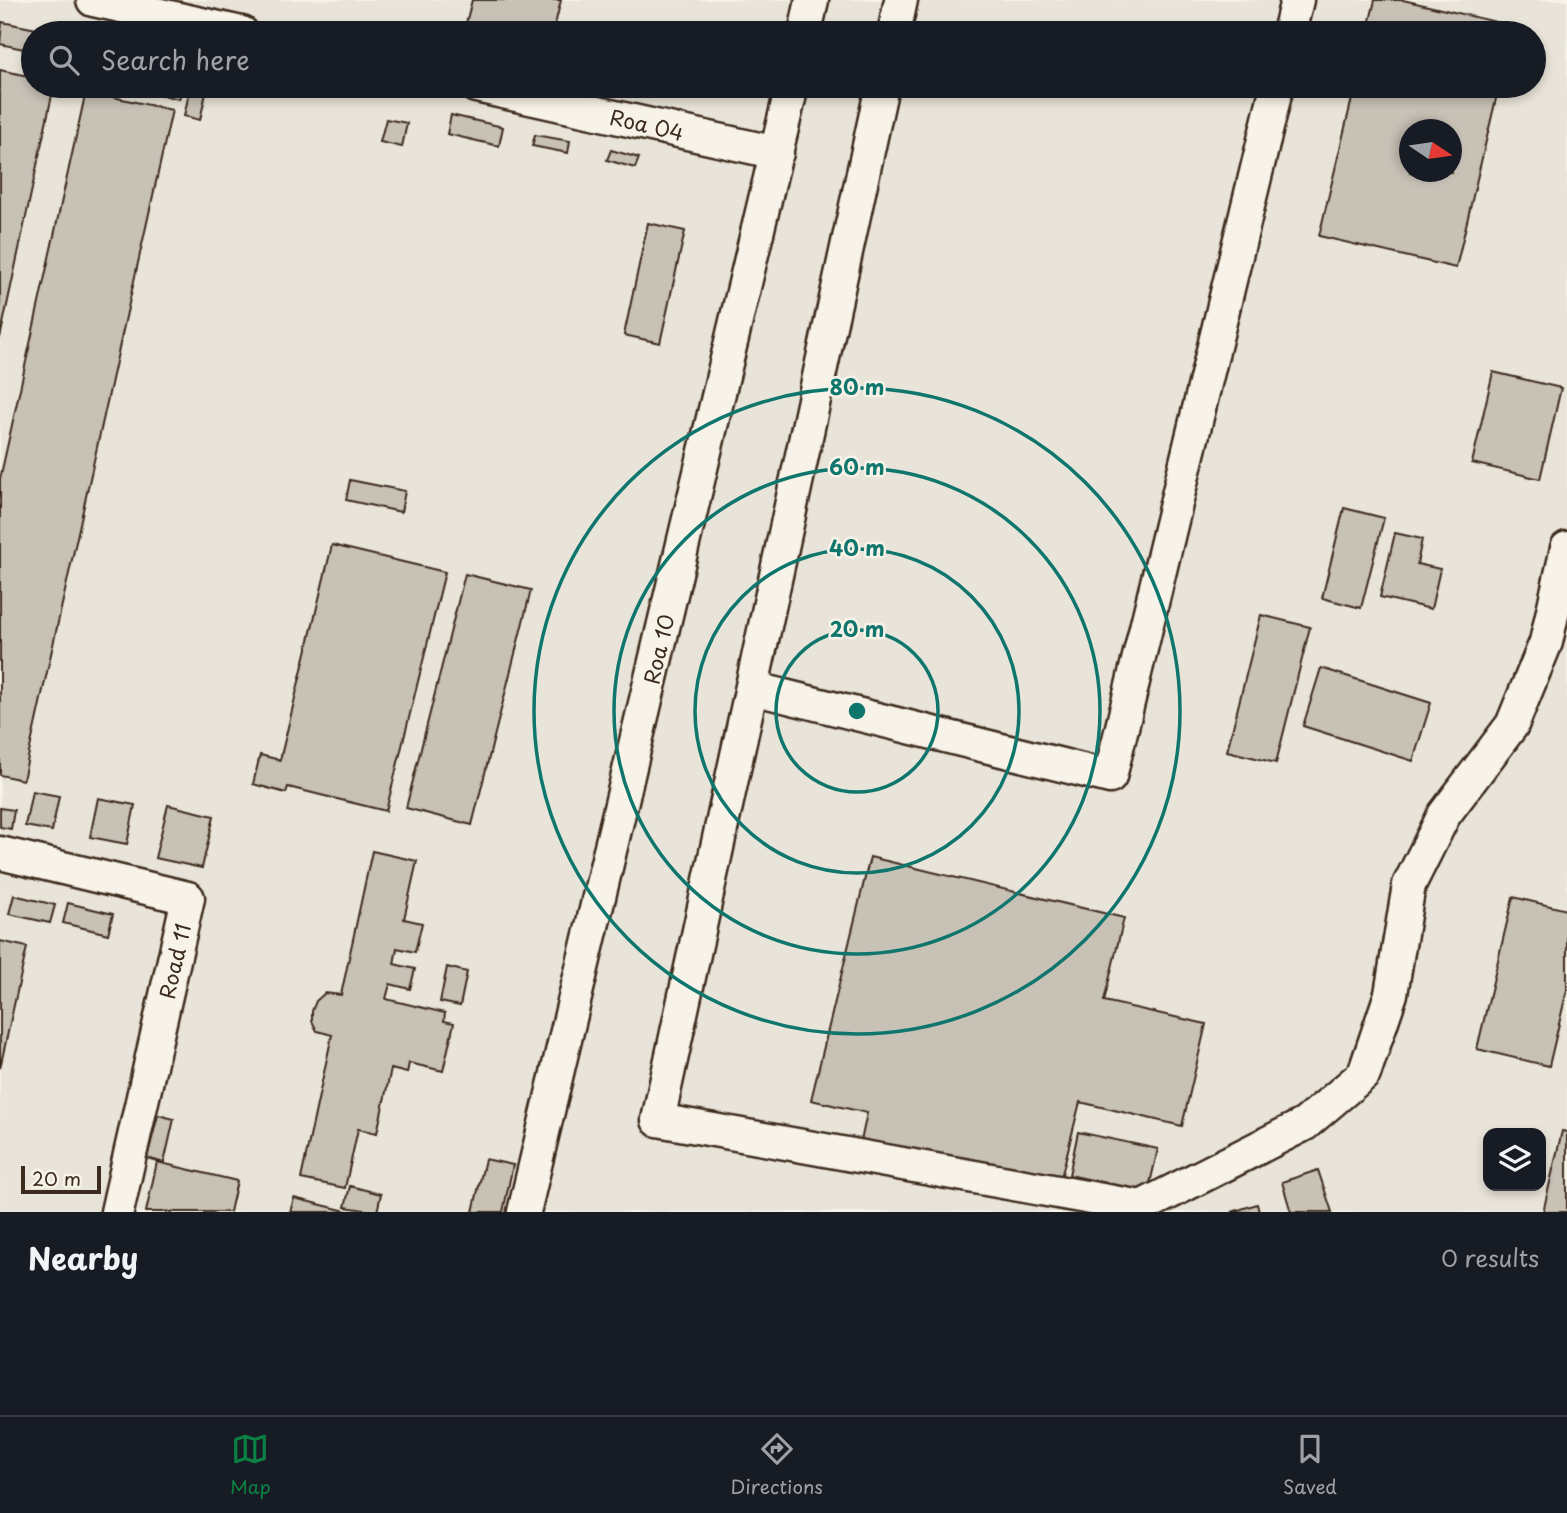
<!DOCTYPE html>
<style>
body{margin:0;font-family:"Playpen Sans",sans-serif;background:#20242c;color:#f1f3f6}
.controls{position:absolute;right:21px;bottom:21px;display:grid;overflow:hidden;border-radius:14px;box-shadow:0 4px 10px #0003}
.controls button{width:63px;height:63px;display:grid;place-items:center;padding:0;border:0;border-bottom:2px solid #363941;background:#171b24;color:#f1f3f6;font:35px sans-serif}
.compass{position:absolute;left:1399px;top:119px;width:63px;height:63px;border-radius:50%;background:#171b24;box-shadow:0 4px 10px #0003;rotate:103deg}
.scale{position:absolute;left:21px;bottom:18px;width:80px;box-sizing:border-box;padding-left:7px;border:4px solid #3b2a1e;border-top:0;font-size:19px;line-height:24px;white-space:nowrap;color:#3b2a1e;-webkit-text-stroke:5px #f7f3e8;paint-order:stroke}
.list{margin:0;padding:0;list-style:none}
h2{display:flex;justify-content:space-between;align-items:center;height:91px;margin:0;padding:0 28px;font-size:30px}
h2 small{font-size:23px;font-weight:400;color:#9ea1a6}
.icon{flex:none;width:38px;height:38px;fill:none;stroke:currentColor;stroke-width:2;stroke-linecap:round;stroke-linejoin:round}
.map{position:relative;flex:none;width:1567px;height:1212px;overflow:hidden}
.search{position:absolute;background:#171b24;box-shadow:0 4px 10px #0003;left:21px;right:21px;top:21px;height:77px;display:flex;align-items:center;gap:18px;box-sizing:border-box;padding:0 24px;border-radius:38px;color:#9ea1a6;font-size:26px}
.sheet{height:203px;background:#171b24}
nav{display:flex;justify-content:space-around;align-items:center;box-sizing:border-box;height:98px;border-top:2px solid #363941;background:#171b24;font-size:19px;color:#9ea1a6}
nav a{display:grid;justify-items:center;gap:4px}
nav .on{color:#0b8043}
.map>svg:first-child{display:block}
.built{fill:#e9e4d9;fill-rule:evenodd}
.building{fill:#c8c1b6;stroke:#3b2a1e;stroke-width:2;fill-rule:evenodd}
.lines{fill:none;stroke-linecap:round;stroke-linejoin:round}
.minor-casing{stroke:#3b2a1e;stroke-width:37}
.minor{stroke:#f7f3e8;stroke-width:32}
.ring{fill:none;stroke:#0f766e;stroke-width:3.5}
.labels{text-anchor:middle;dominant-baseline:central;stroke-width:5;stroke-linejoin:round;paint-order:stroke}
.street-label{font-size:21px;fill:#3b2a1e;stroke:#f7f3e8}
.centre{fill:#0f766e;stroke:#f7f3e8;stroke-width:3.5}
.ring-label{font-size:21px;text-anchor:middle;font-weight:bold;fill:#0f766e;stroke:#f7f3e8;stroke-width:5;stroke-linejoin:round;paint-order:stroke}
</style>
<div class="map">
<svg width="1567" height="1212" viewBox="0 0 1567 1212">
<rect width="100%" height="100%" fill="#f7f3e8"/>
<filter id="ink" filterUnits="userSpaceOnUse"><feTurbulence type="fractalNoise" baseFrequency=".0143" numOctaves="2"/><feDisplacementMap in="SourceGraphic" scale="14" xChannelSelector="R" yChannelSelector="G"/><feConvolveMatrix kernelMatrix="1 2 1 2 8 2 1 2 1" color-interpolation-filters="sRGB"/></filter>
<g filter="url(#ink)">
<path class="built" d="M0,0H1567V1212H0ZM33,33H1534V86H33ZM1410,130H1452V172H1410ZM1488,1133H1541V1186H1488Z"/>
<path class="building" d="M472,0H561L553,33H491L465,27Z
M1375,0H1403L1513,26L1512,33H1367Z
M2,22L46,31L45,33H33V51L0,44Z
M0,70L33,77V86H54L0,338Z
M126,86H183L179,99Z
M1355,86H1499L1456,268L1319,236ZM1410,130H1452V172H1410Z
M190,89L206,93L200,120L184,116Z
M86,91L172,110L23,780L0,775V479Z
M451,115L503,127L499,146L447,134Z
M386,119L407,123L402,147L380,142Z
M535,135L570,141L568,153L532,146Z
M611,150L639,158L635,168L607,160Z
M648,223L685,231L660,343L624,335Z
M1493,372L1561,388L1540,479L1472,463Z
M350,480L405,491L401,512L346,500Z
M1344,508L1384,518L1361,608L1322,598Z
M1395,533L1422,539L1417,564L1440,569L1431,609L1380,597Z
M332,545L445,572L386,811L288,787L286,793L253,784L260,755L280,760Z
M465,574L531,590L472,825L406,808Z
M1261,615L1310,627L1276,763L1227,751Z
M1321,668L1431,703L1413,761L1303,726Z
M32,791L59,796L52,831L25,826Z
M98,798L135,805L127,844L90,837Z
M168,805L214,816L202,868L155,858Z
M0,808L14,810L11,829L0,827Z
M372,851L417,861L404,919L422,923L415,952L397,948L394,964L415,969L410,989L390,984L386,999L445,1013L444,1021L454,1023L443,1071L409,1063L407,1073L391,1069L377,1133L358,1129L345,1188L301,1179L332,1035L317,1031L312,1021V1011L316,1001L325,993L341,995Z
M870,857L1124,918L1104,1001L1206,1024L1182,1126L1080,1102L1057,1194L860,1146L867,1113L811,1100Z
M14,895L55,905L50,923L9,914Z
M1513,897L1567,910V990L1549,1066L1477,1049Z
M68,903L113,914L108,934L63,923Z
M0,941L27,947L0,1068Z
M447,967L467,972L460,1006L440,1002Z
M158,1115L174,1119L164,1163L147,1158Z
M1562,1131L1567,1132V1212H1543Z
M1078,1132L1158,1149L1148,1192L1069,1175Z
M485,1159L513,1165L503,1212H473Z
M157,1162L237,1181L230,1212H146Z
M1318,1170L1332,1212H1291L1282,1182Z
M350,1186L381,1194L377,1212L345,1207Z
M294,1198L350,1212H290Z
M1257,1204L1259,1212H1232Z"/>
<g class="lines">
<defs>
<path id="minor" d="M93,0L242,33
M805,33L812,0
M894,33L901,0
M1289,33L1297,0
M476,86L777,153
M882,86L658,1120L1141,1207L1305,1124L1364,1074L1391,994L1409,885L1444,815L1512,725L1546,642L1567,548
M752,688L1110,777L1277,86
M0,853L188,898L117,1212
M524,1212L792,86"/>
</defs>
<use href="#minor" class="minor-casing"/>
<use href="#minor" class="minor"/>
</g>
</g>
<g class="ring">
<circle cx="857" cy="711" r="81"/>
<circle cx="857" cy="711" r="162"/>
<circle cx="857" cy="711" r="243"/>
<circle cx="857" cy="711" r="323"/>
</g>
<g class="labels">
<g class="street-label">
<text transform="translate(647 124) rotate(13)">Roa 04</text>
<text transform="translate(658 649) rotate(-77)">Roa 10</text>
<text transform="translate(174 961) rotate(-77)">Road 11</text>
</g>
</g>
<circle cx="857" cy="711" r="10" class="centre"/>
<g class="ring-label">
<text x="857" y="395">80 m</text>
<text x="857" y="475">60 m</text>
<text x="857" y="556">40 m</text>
<text x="857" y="637">20 m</text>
</g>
</svg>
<div class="controls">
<button><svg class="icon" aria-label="layers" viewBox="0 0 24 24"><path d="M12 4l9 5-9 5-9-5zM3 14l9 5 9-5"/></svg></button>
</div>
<svg class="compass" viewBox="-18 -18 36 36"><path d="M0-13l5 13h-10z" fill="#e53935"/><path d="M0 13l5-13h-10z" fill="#9ea1a6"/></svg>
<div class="scale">20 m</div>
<div class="search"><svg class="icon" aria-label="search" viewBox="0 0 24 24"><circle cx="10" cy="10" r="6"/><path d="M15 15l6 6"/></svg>Search here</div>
</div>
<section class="sheet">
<h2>Nearby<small>0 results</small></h2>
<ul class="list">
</ul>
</section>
<nav>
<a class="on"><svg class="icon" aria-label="map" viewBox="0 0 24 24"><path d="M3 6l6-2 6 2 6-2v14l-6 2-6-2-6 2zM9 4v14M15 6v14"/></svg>Map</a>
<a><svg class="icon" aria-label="directions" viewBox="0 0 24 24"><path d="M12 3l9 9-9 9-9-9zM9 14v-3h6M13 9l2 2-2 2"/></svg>Directions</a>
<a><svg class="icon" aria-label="saved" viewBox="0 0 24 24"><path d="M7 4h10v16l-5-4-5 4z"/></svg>Saved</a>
</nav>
